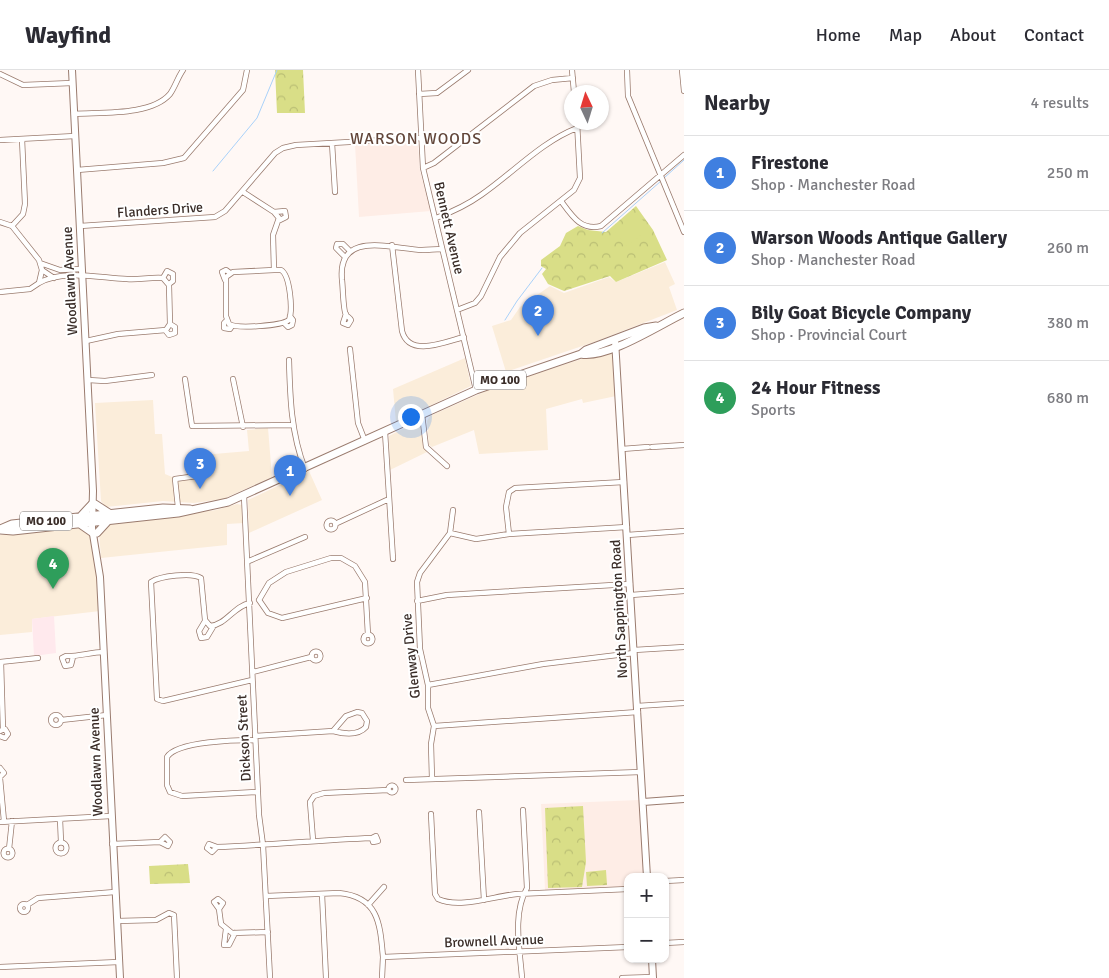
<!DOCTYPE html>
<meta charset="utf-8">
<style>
body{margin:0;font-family:Signika,sans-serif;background:#f7f7f7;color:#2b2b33}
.controls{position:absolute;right:15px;bottom:15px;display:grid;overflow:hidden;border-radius:10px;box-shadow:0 1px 4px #0004}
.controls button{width:45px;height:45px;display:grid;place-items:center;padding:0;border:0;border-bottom:1px solid #e1e1e2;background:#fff;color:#2b2b33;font:25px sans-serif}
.compass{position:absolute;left:564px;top:15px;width:45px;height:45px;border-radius:50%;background:#fff;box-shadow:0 1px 4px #0004;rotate:356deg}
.you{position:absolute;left:410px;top:346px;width:18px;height:18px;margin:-12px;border:4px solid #fff;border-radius:50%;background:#1a73e8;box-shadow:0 0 0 8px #1a73e833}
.badge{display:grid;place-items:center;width:32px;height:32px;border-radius:50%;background:#7c3aed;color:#fff;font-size:16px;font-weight:700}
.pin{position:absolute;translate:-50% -41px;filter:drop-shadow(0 1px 2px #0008)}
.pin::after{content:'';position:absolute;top:26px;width:18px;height:15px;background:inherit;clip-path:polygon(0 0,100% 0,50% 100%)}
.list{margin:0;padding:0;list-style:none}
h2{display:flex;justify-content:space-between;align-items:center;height:65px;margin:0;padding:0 20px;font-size:21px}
h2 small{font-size:16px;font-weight:400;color:#7c7c81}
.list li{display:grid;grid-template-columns:32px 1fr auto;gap:15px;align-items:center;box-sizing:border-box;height:75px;padding:0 20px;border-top:1px solid #e1e1e2}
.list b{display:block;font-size:19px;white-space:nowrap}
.list p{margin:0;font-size:16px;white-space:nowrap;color:#7c7c81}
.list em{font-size:16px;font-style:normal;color:#7c7c81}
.map{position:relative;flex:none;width:684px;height:908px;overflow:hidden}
header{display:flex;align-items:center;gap:30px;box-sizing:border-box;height:70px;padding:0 25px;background:#fff;border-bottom:1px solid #e1e1e2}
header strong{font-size:24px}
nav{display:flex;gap:28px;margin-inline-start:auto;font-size:18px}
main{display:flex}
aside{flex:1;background:#fff}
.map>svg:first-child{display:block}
.commercial{fill:#fbedda}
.industrial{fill:#ffe9ed}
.built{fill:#feede6}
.forest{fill:url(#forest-crowns)}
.pitch{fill:#d9de87}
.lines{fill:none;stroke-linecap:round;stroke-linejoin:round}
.stream{stroke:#a9d1f9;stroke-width:1}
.street-casing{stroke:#9a7b6e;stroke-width:6}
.secondary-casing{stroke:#9a7b6e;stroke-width:8}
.primary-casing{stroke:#9a7b6e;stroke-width:9}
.street{stroke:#fff;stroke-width:4.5}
.secondary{stroke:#fff;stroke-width:6}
.primary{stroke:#fff;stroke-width:7}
.labels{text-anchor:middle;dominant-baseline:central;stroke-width:4;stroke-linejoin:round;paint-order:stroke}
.shield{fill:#fff;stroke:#756c68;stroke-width:1}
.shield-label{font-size:12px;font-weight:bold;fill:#3a2d28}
.street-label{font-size:14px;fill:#3a2d28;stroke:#fff}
.quarter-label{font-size:16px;letter-spacing:1px;fill:#62463a;stroke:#fff}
</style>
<header>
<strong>Wayfind</strong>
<nav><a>Home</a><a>Map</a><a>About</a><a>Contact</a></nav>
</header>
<main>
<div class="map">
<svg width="684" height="908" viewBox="0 0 684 908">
<defs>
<pattern id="forest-crowns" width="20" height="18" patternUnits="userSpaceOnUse" patternTransform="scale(1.25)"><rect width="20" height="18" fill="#d9de87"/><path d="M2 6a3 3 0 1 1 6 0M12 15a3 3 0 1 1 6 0" fill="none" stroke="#bbbf75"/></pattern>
</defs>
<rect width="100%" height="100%" fill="#fff8f5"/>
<path class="commercial" d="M665,192L675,214L669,217L677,240L594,272L506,302L492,256L511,250L520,237L550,216L564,223L609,207L616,212Z
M606,281L613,284L616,326L583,333L582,329L546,339L548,380L479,384L474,360L432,377L429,375L427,351L430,346L493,318Z
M465,288L471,316L396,352L393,319Z
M153,330L155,364H162L165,404L172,407L203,401L202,385L249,381L247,360L268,358L272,407L223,429L194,433L163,431L106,437L101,431L95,333Z
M418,351L422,353L427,382L390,400L389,366Z
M309,401L322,430L249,463L248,430Z
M237,434L242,435L243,438L244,453L227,454V475L101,488L99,462L107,454L216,440Z
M77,456L89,462L98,510L100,541L32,549V562L0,565V465Z"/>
<path class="industrial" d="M54,546L56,583L34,586L32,549Z"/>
<path class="built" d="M414,71L418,75L420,101L431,141L359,147L355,74Z
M639,730L644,807H628V817L545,820L541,734Z"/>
<path class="forest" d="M275,0H303L305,43H277Z
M636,136L653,160L667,190L616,212L610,206L564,221L548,214L542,204L546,199L541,196V190L560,176L566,163L578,156L588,160L606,162Z
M583,736L586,792L582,817L548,818L545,738Z
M188,794L190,813L150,814L149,796Z
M606,800L607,815L587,816L586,802Z"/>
<path class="pitch" d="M637,144L650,158L627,176L615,162Z"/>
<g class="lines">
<path class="stream" d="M213,101L257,48L277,0
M664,108L684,90
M602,163L661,111
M505,250L517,231L542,198"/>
<defs>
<path id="street" d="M418,0L423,98L476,320
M572,0L574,22
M627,0L628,26L684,162
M682,0L684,21
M0,4L23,15L72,13
M419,24L437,23L468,0
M74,44C101,42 151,46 170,24C175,17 178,7 183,0
M0,70L75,66
M332,73L335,122
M423,98L434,93L534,16L552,10L573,8
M77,100L163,93L184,88L243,20L247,0
M243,122L274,142L279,148L273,165L274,200
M561,131C572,146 581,161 601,156L684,85
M274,142L285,141L286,147L278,151
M436,148C452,142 467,135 481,125C513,103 541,72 577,58
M0,152L12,156L39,190L42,200L39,213L30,219L0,222
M12,156L23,144L25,134L22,69
M80,156L215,147L225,141L275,83L283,78L296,75L420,68
M392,175L402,261C409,288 445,272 464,267
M345,187L336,178L337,174H343L350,181
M40,193L60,200L82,199
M42,200L54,208
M274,200H281C290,205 293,240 289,250C281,256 237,259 229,254L226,246V207L233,202Z
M163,208L167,201L173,204V211L169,214
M225,210L222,202L226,200L230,203
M39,213C64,199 100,208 127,209C139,210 151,207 163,208L169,215L170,254
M457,240L475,233L481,226L500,187L520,163L574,120L580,108L577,52
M346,244L343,253L348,255L351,250C350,248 348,247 346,245C343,240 343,217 342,210C337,159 392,179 422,180C429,180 435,179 442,179
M227,250L224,253V258L230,259L232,256
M284,253L288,257L292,255L293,250L290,246
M165,260L169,265L175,263V257L170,254
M86,271L118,264L166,260L170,254
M350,279L358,353L365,371
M289,290C290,326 291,364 305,399
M185,309L192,356L293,355
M233,309L243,357
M88,310L105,311L152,305
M422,344L426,377L447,396
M385,362L393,489
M652,377L684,375
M622,379L648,377
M244,426L259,745L263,775L270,908
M178,437L175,409L204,405
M326.5 455a4.5 4.5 0 1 1 9 0a4.5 4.5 0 1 1-9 0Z
M335,454L389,429
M450,463L476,469L509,464L627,457
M509,464L506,437L509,422L515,418L624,412
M627,465L684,461
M249,491L305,467
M631,525L684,521
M259,530L269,513L286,502L331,488H341L355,496L365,512L368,565
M259,530L268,543L282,548L367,528
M417,531L447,525L630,514
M250,533C234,536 226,555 210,556L205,550L201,508C192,502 160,506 151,512L157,629L163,631L252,610
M205,551L199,561L201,568L207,567L213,557
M363.5 569a4.5 4.5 0 1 1 9 0a4.5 4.5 0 1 1-9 0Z
M634,580L684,577
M311.5 586a4.5 4.5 0 1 1 9 0a4.5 4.5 0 1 1-9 0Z
M73,587L71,595L65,596L62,588L66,586C77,587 91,582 104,582
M0,592L38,588
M1,592L3,659
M253,602L311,587
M428,615L543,594L634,583
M637,636L684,633
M357,642L362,643L367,651L366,657C358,666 344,664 333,661L346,646Z
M51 650a5 5 0 1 1 10 0a5 5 0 1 1-10 0Z
M61,650L107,645
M434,656L638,642
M0,661L5,659L8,664L5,668L0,666
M255,666L333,661
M255,670C237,670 177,671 167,687V715L170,722L182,726L258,722
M0,698L4,703L0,707
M0,708L4,751
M432,709L431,674L434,656L428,638V615L420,579L417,512L420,503L450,463L453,440
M406,710L641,702
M388.5 719a3.5 3.5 0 1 1 7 0a3.5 3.5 0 1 1-7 0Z
M479,742L484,830
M431,744L435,824L438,829C460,839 494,826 517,824C554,822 591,821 628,819
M60,749L61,772
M0,752L111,746
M313,770L310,732L314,726L324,723L388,720
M55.5 778a5.5 5.5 0 1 1 11 0a5.5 5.5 0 1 1-11 0Z
M112,774L160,772L165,767L170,772L168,776L160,772
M217,777L209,774L207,778L212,782L217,777C269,775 320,770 372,768L373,772L378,771L376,766L372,768
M3.5 783a4.5 4.5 0 1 1 9 0a4.5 4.5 0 1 1-9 0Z
M9,779L12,751
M665,811L684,810
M322,824L326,908
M266,826L339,823C379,827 380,854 383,887
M20 838a4 4 0 1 1 8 0a4 4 0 1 1-8 0Z
M27,835L38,828L115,822
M368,835L384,817
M219,839L223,833L218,829L214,832L219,839L221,854L232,863L268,862
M117,851L156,850L169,843L174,845L177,908
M226,859L224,875H229L235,863
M665,873L684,872
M0,897L119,892
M382,908L383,887L628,877
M522,908C520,880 512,844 527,818L523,740
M622,908L653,907"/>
<path id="secondary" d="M72,0L93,421L92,458L100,507L120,908
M615,270L647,807
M643,732L684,729
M652,889L653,908"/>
<path id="primary" d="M581,284C607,289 659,255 684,243
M95,434L109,443
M80,447L92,434
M80,454L93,463
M0,459L12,454L163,438L190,439
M0,460L13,461L178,443L228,432L476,320L581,284L586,280L644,258L656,256
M97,463L108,451"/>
</defs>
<use href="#street" class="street-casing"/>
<use href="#secondary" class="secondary-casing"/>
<use href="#primary" class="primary-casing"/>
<use href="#street" class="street"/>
<use href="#secondary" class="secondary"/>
<use href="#primary" class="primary"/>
</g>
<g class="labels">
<g class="shield">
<rect x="474" y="300.5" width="52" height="19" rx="4"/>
<rect x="20" y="441.5" width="52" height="19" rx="4"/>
</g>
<g class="shield-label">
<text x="500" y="310">MO 100</text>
<text x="46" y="451">MO 100</text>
</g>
<g class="street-label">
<text transform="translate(160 140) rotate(-4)">Flanders Drive</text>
<text transform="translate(449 158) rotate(77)">Bennett Avenue</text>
<text transform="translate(70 211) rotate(-93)">Woodlawn Avenue</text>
<text transform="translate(619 539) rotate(-93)">North Sappington Road</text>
<text transform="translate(411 586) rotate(-96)">Glenway Drive</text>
<text transform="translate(244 668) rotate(-93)">Dickson Street</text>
<text transform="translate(96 692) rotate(-92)">Woodlawn Avenue</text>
<text transform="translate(494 871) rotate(-2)">Brownell Avenue</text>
</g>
<g class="quarter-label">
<text x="416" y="69">WARSON WOODS</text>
</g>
</g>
</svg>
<div class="controls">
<button>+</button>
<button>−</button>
</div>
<svg class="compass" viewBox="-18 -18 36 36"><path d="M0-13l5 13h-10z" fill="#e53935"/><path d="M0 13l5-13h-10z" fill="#7c7c81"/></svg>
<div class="you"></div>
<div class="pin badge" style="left:290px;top:426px;background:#3f7fe0">1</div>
<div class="pin badge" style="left:538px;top:266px;background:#3f7fe0">2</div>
<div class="pin badge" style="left:200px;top:419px;background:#3f7fe0">3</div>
<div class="pin badge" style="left:53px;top:519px;background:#2e9e5b">4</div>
</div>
<aside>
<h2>Nearby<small>4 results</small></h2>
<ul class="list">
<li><span class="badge" style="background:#3f7fe0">1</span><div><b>Firestone</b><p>Shop · Manchester Road</p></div><em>250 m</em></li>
<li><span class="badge" style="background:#3f7fe0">2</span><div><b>Warson Woods Antique Gallery</b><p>Shop · Manchester Road</p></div><em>260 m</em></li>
<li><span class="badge" style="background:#3f7fe0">3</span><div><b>Bily Goat Bicycle Company</b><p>Shop · Provincial Court</p></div><em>380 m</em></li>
<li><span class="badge" style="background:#2e9e5b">4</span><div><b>24 Hour Fitness</b><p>Sports</p></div><em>680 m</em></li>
</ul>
</aside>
</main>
